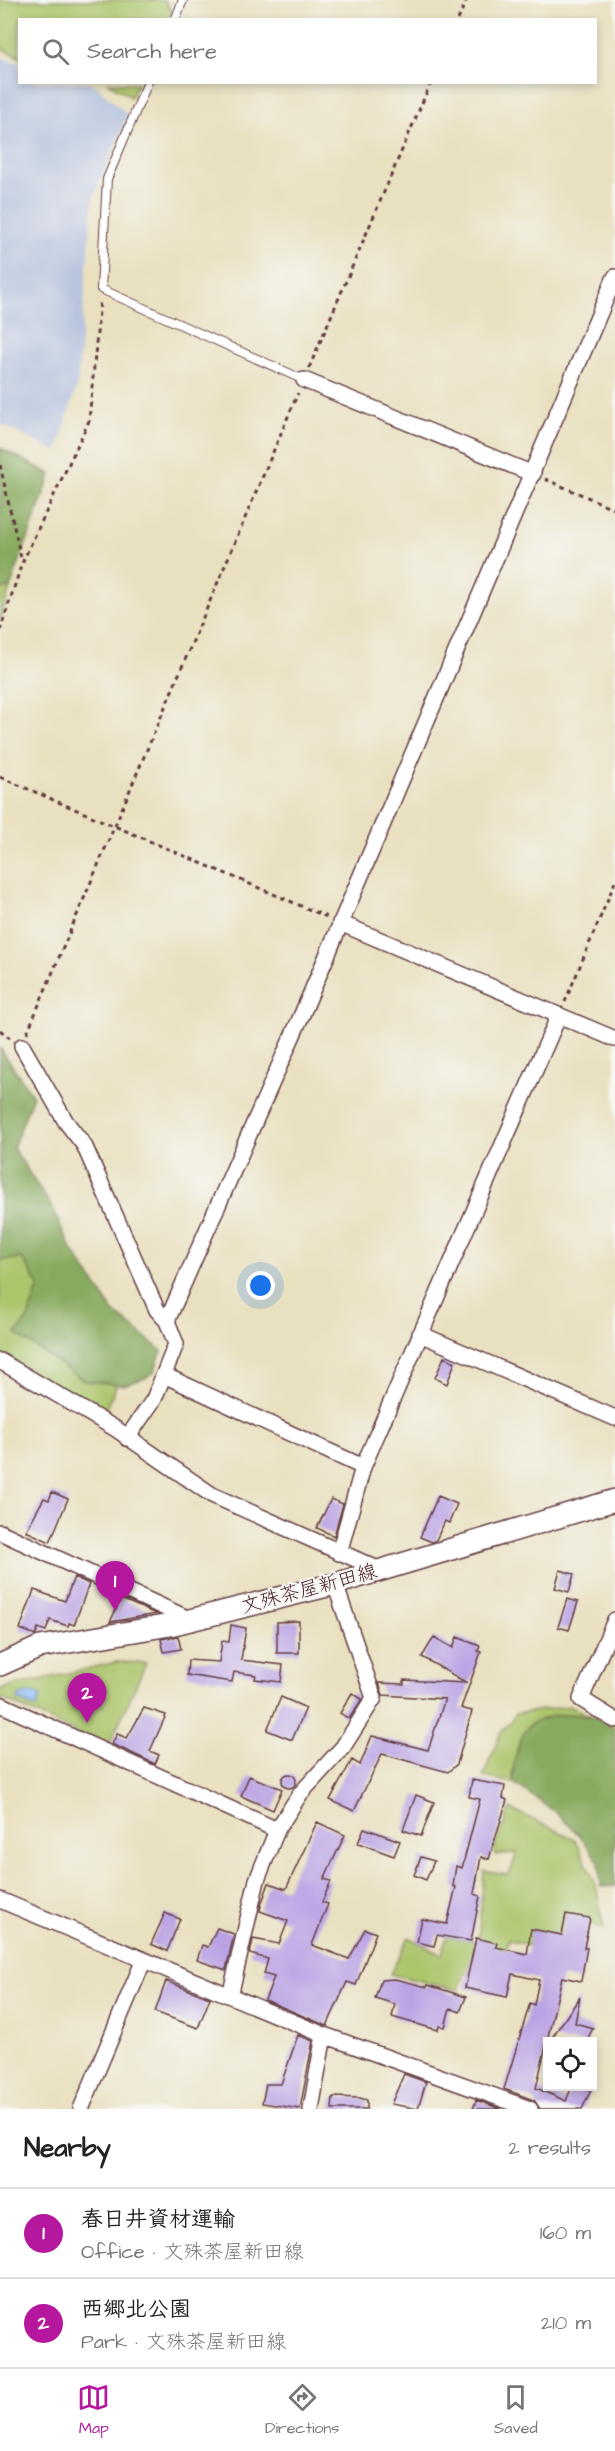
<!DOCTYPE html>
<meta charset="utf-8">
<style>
body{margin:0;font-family:"Architects Daughter","Klee One",sans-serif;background:#f6f6f6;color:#222}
.controls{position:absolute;right:18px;bottom:18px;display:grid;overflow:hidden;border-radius:0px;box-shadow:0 3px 9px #0003}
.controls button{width:54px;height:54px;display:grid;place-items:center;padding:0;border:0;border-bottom:2px solid #e0e0e0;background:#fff;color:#222;font:30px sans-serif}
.you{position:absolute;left:261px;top:1286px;width:21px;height:21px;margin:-15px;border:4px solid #fff;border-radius:50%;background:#1a73e8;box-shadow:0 0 0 9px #1a73e833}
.badge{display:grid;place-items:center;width:39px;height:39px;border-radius:50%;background:#b5179e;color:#fff;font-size:20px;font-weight:700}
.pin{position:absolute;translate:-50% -50px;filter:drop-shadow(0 2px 3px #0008)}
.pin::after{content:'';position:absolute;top:32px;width:21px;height:18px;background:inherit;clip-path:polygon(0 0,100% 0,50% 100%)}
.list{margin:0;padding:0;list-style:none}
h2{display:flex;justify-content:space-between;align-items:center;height:78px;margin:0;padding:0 24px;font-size:26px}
h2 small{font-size:20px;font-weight:400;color:#767676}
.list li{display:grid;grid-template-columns:39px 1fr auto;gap:18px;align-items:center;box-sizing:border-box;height:90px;padding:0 24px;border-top:2px solid #e0e0e0}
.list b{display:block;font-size:22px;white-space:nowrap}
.list p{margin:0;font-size:20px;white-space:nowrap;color:#767676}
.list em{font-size:20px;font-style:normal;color:#767676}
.icon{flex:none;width:33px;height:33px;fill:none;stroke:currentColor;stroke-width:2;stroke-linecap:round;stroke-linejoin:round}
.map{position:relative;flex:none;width:615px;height:2109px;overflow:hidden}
.search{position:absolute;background:#fff;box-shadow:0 3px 9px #0003;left:18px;right:18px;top:18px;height:66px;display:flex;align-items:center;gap:15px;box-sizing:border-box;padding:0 21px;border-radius:0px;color:#767676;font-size:22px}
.sheet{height:258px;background:#fff}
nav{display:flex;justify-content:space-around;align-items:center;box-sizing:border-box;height:84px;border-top:2px solid #e0e0e0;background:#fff;font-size:16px;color:#767676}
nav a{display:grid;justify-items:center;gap:3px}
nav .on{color:#b5179e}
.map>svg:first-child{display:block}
.industrial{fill:#b9c5de}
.green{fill:#abc56b;stroke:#7a724b;stroke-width:1.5}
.forest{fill:#88aa5f;stroke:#696445;stroke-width:1.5}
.water{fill:#88bcf6;stroke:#696e90;stroke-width:1.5}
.building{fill:#baa2e4}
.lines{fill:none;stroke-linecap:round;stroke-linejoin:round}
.service-casing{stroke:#623c41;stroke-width:10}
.minor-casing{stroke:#623c41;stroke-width:18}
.secondary-casing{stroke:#623c41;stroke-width:24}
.path{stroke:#623c41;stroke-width:3;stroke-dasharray:4.5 4.5;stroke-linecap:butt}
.service{stroke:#fff;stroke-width:8}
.minor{stroke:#fff;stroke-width:15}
.secondary{stroke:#fff;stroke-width:21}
.labels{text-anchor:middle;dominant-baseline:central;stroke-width:4.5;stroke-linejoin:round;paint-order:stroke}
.street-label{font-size:20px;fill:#4a1f2b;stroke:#f6f6f2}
</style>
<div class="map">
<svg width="615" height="2109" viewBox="0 0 615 2109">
<rect width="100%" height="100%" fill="#f6f6f2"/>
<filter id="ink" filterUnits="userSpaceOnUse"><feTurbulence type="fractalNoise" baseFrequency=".0167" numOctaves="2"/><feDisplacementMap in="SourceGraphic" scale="12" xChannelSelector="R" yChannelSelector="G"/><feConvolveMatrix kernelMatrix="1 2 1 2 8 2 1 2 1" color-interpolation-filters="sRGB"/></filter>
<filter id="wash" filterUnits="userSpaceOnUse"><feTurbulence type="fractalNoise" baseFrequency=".008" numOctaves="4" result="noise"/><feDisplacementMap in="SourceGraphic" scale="24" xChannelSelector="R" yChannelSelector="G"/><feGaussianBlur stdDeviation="1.35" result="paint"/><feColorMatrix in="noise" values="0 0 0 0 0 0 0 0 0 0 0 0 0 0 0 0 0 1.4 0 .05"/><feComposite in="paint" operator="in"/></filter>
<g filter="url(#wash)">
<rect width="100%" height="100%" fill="#e9e0bf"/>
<path class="industrial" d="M0,57L19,63L20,82H87L95,85L128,115L93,198L77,385L57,452L0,424Z"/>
<path class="green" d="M0,0H165L172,12L168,19L20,20L19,57L0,48Z
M108,83H138L131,97Z
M10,588L0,620V589Z
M22,1258L39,1286L28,1318L17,1334L84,1381L117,1384L103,1415L0,1353V1261Z
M116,1662L146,1663L108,1747L0,1698V1689Z
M569,1706L594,1717L570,1714L512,1770L514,1783L483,1777L500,1734L516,1714Z
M510,1809L575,1839L596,1885L604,1929L564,1916L555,1950L532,1947L509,1939L495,1978L465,1973L459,1990L390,1974L409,1937L442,1955L447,1936L478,1942L484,1871L509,1875L517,1853L496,1855L493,1851Z"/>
<path class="forest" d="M0,448L51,474L10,588L0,589Z
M0,1048L33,1096L13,1148L51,1206L71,1248L113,1311L162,1351L154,1372L145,1378L124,1385L85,1381L16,1334L28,1318L39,1286L22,1258L0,1261Z
M570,1714L594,1717L615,1728V1886L601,1887L599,1862L581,1837L555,1812L514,1783C511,1768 519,1730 533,1723C544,1717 558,1715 570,1714Z"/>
<path class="water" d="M33,1693L41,1696L36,1708L18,1700L20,1695Z"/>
<g id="blocks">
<path class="building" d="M444,1357L455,1362L447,1384L435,1378Z
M52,1492L68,1499L50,1542L26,1531L44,1498L49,1500Z
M438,1496L457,1504L449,1523L445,1521L436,1540L432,1542L420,1537Z
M331,1499L343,1504L334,1536L317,1528Z
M560,1570L574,1574L569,1592L555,1588Z
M74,1577L89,1584L74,1625L69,1623L68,1626L50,1620L46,1631L38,1628L36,1635L20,1629L34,1590L65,1601Z
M121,1599L156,1614L110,1622Z
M567,1599L578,1602L569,1630L558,1627Z
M299,1621V1653H277V1622Z
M231,1625L246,1628L241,1660L283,1665L281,1682L255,1679L256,1675L234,1672L232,1682L187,1675L188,1660L219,1662L222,1641L229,1642Z
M178,1636L181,1649L164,1652L161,1639Z
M434,1637L453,1648L457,1637L480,1646L478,1651L481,1652L461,1708L472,1711L457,1764L448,1772L382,1754L354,1811L330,1800L352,1760L360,1765L372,1736L428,1750L445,1699L383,1695L379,1683L404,1684V1680L467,1683L422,1657Z
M352,1693L362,1699L349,1719L340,1713Z
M281,1697L306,1708L292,1740L267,1730Z
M144,1708L166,1715L150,1751L159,1755L155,1764L112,1744L117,1734L127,1738Z
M282 1781a7 7 0 1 1 14 0a7 7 0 1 1-14 0Z
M249,1776L282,1789L273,1810L241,1796Z
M472,1780L505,1786L503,1798L507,1800L489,1859L481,1857L474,1894L480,1896L471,1941L437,1935L434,1946L417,1942L422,1919L447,1924L456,1887L453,1886L456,1866L462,1868L480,1799L469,1797Z
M416,1795L434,1802L421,1836L403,1830Z
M317,1822L345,1835L324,1879L331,1881L322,1902L328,1904L312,1945L349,1959L365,1929L376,1933L356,1985L347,1982L327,2026L265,2000L274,1977L264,1974L268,1959L250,1954L253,1939L279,1944L288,1921L260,1911L261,1905L269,1883L286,1889Z
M364,1828L400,1841L394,1856L358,1843Z
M421,1857L434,1861L426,1880L414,1875Z
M165,1913L180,1919L167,1951L151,1944Z
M566,1914L590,1918L584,1948H587L581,1981L562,1977L536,2088L566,2101L572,2086L591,2090L582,2109H540L534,2100L504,2089L530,2003L534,2005L539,1980L512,1974L507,1997L465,1988L476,1938L497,1943L496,1947L527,1954L531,1929L562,1935Z
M217,1928L234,1934L226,1970L197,1960L202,1945L208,1947Z
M395,1979L427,1987L428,1985L466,1997L460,2012L450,2008L445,2027L439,2026L438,2030L392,2017L395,2004L375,1998L381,1980Z
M166,1981L210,1998L198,2028L155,2012Z
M580,1997L575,2023L593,2028L586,2042H564L553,2036Z
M298,2035L313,2041L300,2109L262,2103L266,2084H281Z
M404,2074L426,2082L418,2109L391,2104Z
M333,2097L360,2098L367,2100V2109H332Z
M476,2100L501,2109H473Z"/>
</g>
</g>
<g filter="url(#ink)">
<use href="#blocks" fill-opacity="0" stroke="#623c41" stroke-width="1.5"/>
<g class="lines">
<defs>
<path id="service" d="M175,20L183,0
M148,82L107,179L101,289L304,380"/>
<path id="minor" d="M304,380L533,474
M340,923L615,1039
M22,1046L66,1122L84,1145L157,1310L167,1321L176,1344L154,1399L127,1438
M167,1321L303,1012L615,277
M420,1334L615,1418
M0,1361L116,1429L212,1495L380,1570
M166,1376L363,1467
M0,1532L191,1620
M339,1553L363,1467L559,1015
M615,1620L581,1699L615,1720
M0,1704L277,1830
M0,1900L324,2035L530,2109
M230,1996L257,1880L277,1830L300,1794L343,1747L374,1698L335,1584
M81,2109L143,1962
M311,2109L324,2035"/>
<path id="secondary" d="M0,1665L40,1647L170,1625L335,1584L615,1500"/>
</defs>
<use href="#service" class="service-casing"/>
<use href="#minor" class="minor-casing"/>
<use href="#secondary" class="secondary-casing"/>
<path class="path" d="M458,20L466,0
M309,368L431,82
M0,465L22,562
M545,479L615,509
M0,631L22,563L89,421L100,300
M0,777L327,917
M565,1002L615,882
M0,1030L10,1038
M27,1033L298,393"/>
<use href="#service" class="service"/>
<use href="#minor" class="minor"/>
<use href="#secondary" class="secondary"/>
</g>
</g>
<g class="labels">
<g class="street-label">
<text transform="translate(309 1589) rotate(-15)">文殊茶屋新田線</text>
</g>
</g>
</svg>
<div class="controls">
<button><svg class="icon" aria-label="locate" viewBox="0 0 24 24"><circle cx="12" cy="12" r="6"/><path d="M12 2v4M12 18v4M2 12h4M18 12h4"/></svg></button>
</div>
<div class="you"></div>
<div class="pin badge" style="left:115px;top:1611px">1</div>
<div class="pin badge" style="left:87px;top:1723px">2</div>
<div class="search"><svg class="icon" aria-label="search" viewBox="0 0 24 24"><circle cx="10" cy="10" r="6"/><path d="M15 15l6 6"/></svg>Search here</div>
</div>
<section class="sheet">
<h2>Nearby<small>2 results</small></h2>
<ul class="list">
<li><span class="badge">1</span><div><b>春日井資材運輸</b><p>Office · 文殊茶屋新田線</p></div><em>160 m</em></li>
<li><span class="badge">2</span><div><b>西郷北公園</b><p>Park · 文殊茶屋新田線</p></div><em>210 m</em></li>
</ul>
</section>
<nav>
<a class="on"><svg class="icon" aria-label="map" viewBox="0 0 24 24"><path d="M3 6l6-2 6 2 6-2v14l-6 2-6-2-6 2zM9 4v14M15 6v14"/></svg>Map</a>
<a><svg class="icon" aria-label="directions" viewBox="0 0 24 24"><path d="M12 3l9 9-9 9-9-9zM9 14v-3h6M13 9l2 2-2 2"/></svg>Directions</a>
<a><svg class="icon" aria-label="saved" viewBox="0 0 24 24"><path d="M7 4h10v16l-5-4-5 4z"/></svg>Saved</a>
</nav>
